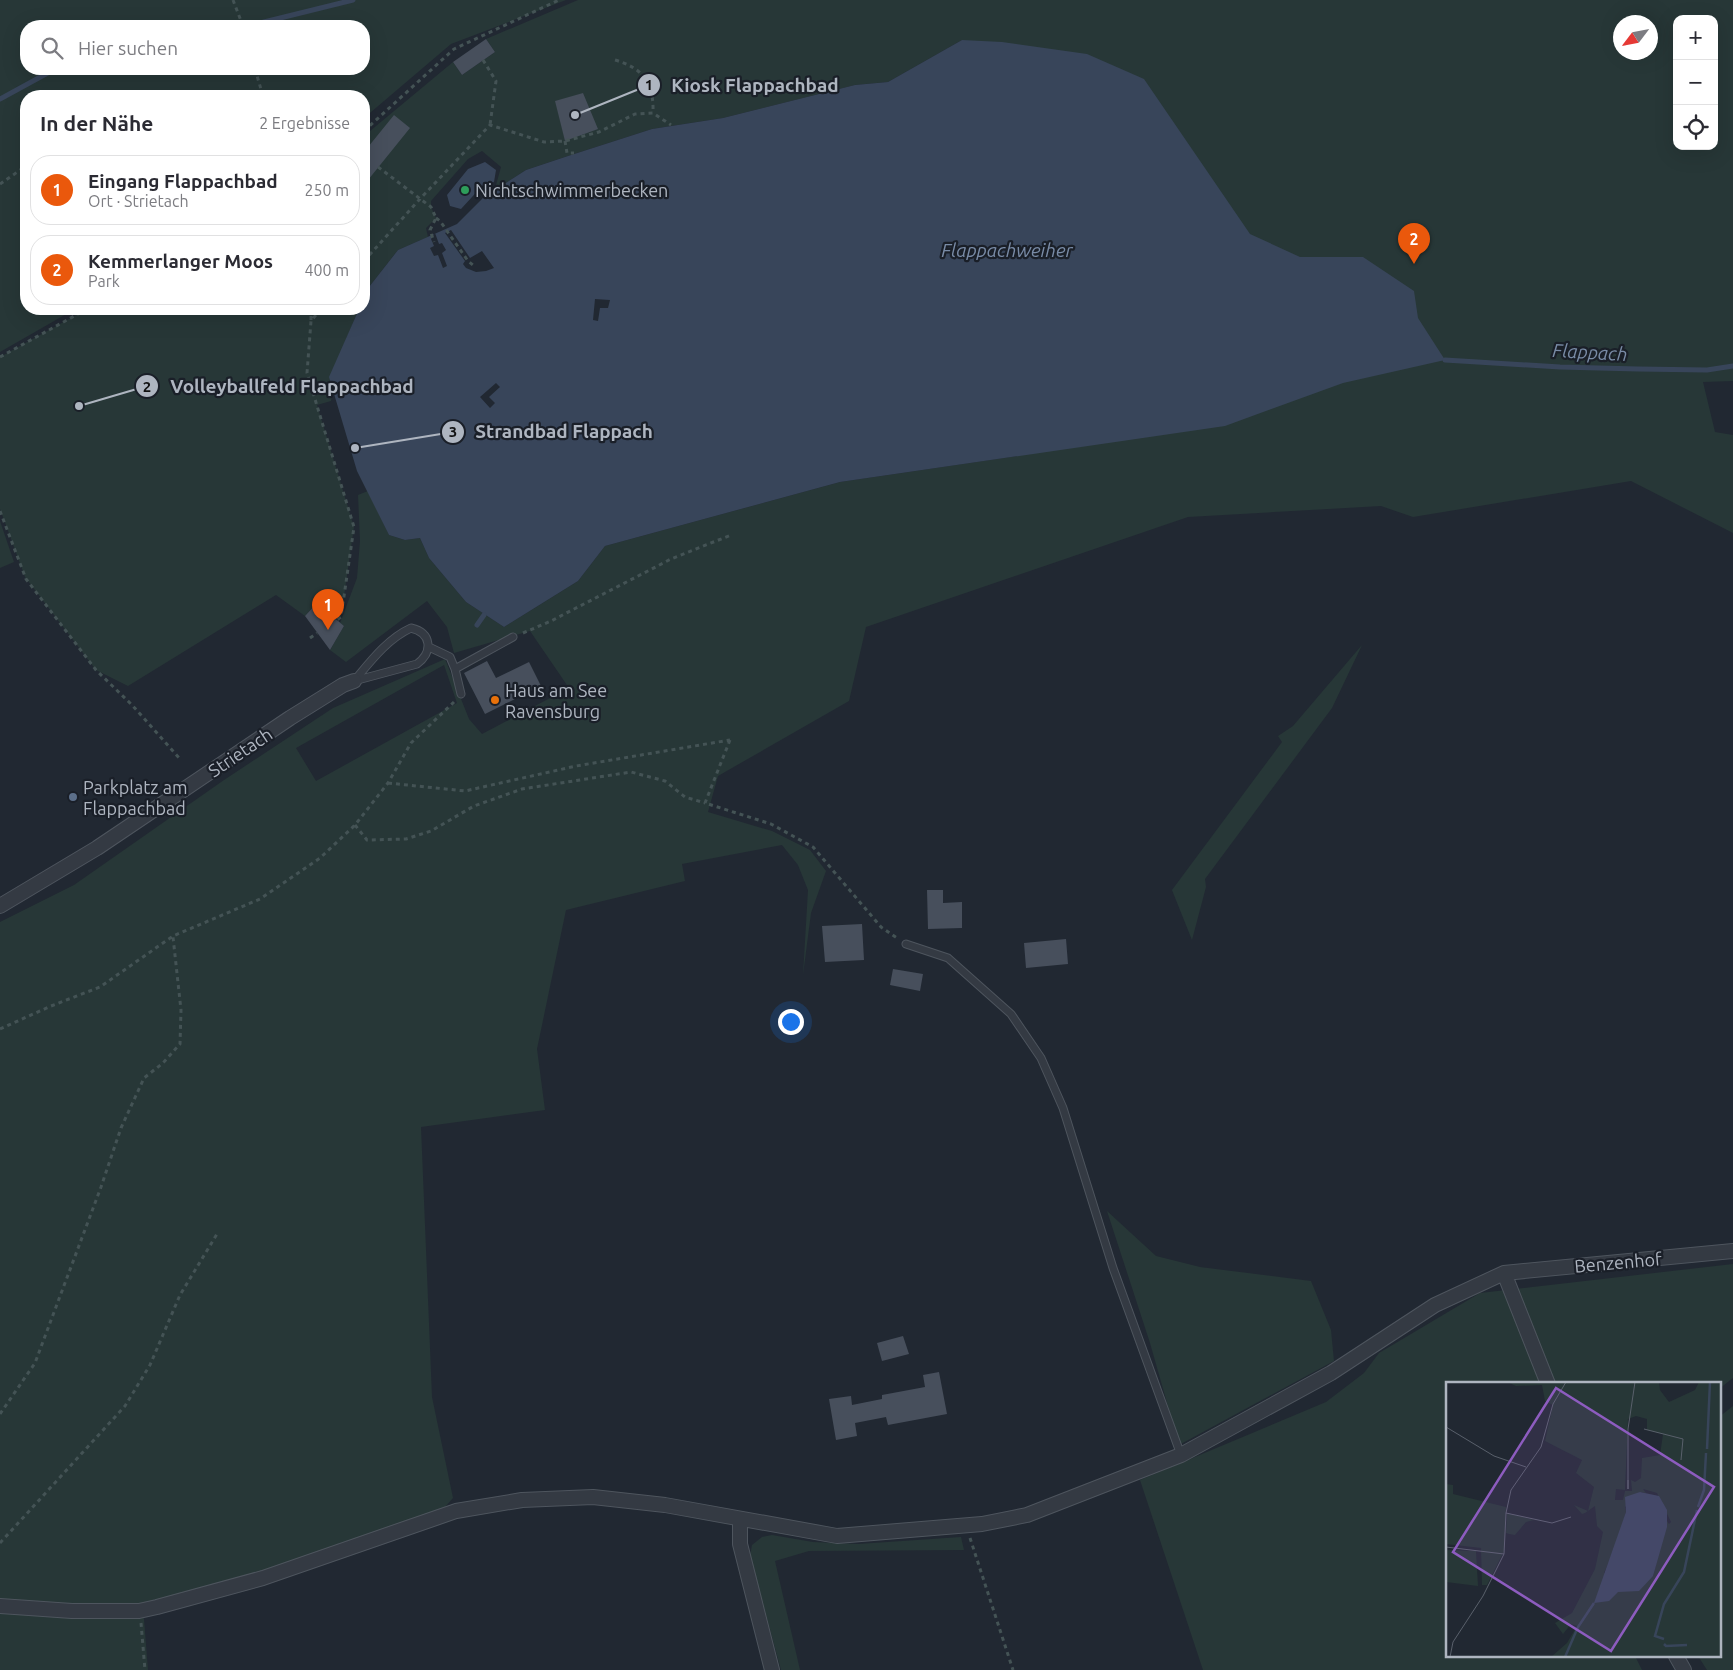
<!DOCTYPE html>
<html lang="de">
<meta charset="utf-8">
<style>
body{margin:0;font-family:Ubuntu,sans-serif;background:#f2f2f3;color:#2b2b33}
.controls{position:absolute;right:15px;top:15px;display:grid;overflow:hidden;border-radius:10px;box-shadow:0 5px 20px #0002}
.controls button{width:45px;height:45px;display:grid;place-items:center;padding:0;border:0;border-bottom:1px solid #e1e1e2;background:#fff;color:#2b2b33;font:25px sans-serif}
.compass{position:absolute;left:1613px;top:15px;width:45px;height:45px;border-radius:50%;background:#fff;box-shadow:0 5px 20px #0002;rotate:238deg}
.you{position:absolute;left:790px;top:1021px;width:18px;height:18px;margin:-12px;border:4px solid #fff;border-radius:50%;background:#1a73e8;box-shadow:0 0 0 8px #1a73e833}
.badge{display:grid;place-items:center;width:32px;height:32px;border-radius:50%;background:#ea580c;color:#fff;font-size:16px;font-weight:700}
.pin{position:absolute;translate:-50% -41px;filter:drop-shadow(0 1px 2px #0008)}
.pin::after{content:'';position:absolute;top:26px;width:18px;height:15px;background:inherit;clip-path:polygon(0 0,100% 0,50% 100%)}
.list{margin:0;padding:0;list-style:none}
h2{display:flex;justify-content:space-between;align-items:center;height:65px;margin:0;padding:0 20px;font-size:21px}
h2 small{font-size:16px;font-weight:400;color:#7c7c81}
.list li{display:grid;grid-template-columns:32px 1fr auto;gap:15px;align-items:center;box-sizing:border-box;height:70px;margin:0 10px 10px;padding:0 10px;border:1px solid #e1e1e2;border-radius:20px}
.list b{display:block;font-size:19px;white-space:nowrap}
.list p{margin:0;font-size:16px;white-space:nowrap;color:#7c7c81}
.list em{font-size:16px;font-style:normal;color:#7c7c81}
.icon{flex:none;width:28px;height:28px;fill:none;stroke:currentColor;stroke-width:2;stroke-linecap:round;stroke-linejoin:round}
.map{position:relative;flex:none;width:1733px;height:1670px;overflow:hidden}
.search{position:absolute;background:#fff;box-shadow:0 5px 20px #0002;left:20px;top:20px;width:350px;height:55px;display:flex;align-items:center;gap:12px;box-sizing:border-box;padding:0 18px;border-radius:20px;color:#7c7c81;font-size:19px}
.panel{position:absolute;background:#fff;box-shadow:0 5px 20px #0002;left:20px;top:90px;width:350px;height:225px;border-radius:20px}
.map>svg:first-child{display:block}
.green{fill:#273737;fill-rule:evenodd}
.water{fill:#38455a}
.pier{fill:#212832}
.lines{fill:none;stroke-linecap:round;stroke-linejoin:round}
.stream{stroke:#38455a;stroke-width:5}
.building{fill:#474f5c}
.lane-casing{stroke:#4e555e;stroke-width:9}
.street-casing{stroke:#4e555e;stroke-width:16}
.path{stroke:#445355;stroke-width:3;stroke-dasharray:4 4;stroke-linecap:butt}
.lane{stroke:#343a43;stroke-width:7}
.street{stroke:#343a43;stroke-width:14}
.leisure-dot{fill:#2e9e5b;stroke:#1a1f28;stroke-width:2}
.food-dot{fill:#e8710a;stroke:#1a1f28;stroke-width:2}
.service-dot{fill:#5c6f8a;stroke:#1a1f28;stroke-width:2}
.labels{text-anchor:middle;dominant-baseline:central;stroke-width:4.5;stroke-linejoin:round;paint-order:stroke}
.poi-label{font-size:18px;fill:#aeb5c0;stroke:#1a1f28;text-anchor:start}
.street-label{font-size:18px;fill:#aeb5c0;stroke:#1a1f28}
.water-label{font-size:19px;font-style:italic;fill:#798ba6;stroke:#1a1f28}
.inset-river{fill:none;stroke:#38455a;stroke-width:2.5}
.inset-road{fill:none;stroke:#59606b;stroke-width:1}
.view{fill:#8d5cbf;fill-opacity:0.15;stroke:#8d5cbf;stroke-width:2.5}
.inset-edge{fill:none;stroke:#aeb5c0;stroke-width:2.5}
.leader{fill:none;stroke:#aeb5c0;stroke-width:2}
.callout-dot{fill:#aeb5c0;stroke:#1a1f28;stroke-width:2}
.mark-label{font-size:15px;text-anchor:middle;font-weight:bold;fill:#111}
.callout-label{font-size:19px;text-anchor:middle;font-weight:bold;fill:#aeb5c0;stroke:#1a1f28;stroke-width:4.5;stroke-linejoin:round;paint-order:stroke}
</style>
<div class="map">
<svg width="1733" height="1670" viewBox="0 0 1733 1670">
<rect width="100%" height="100%" fill="#212832"/>
<path class="green" d="M0,0H566L451,44L364,118V96H26V309H75L0,352ZM26,26H364V69H26Z
M578,0H1733V381L1703,382L1715,432L1733,435V533L1631,481L1413,517L1381,506L1188,517L866,627L849,701L718,776L708,812L772,831L810,850L826,871L811,913L803,975L808,890L798,865L782,845L682,864L685,881L566,910L537,1049L545,1110L421,1127L432,1397L453,1498L445,1507L272,1572L141,1606L144,1619L148,1670H0V922L74,885L224,780L333,708L445,659L469,719L482,734L569,688L530,631L454,653L447,627L427,601L346,662L330,650L344,626L340,623L357,578L360,541L358,495L368,491L389,535L405,540L420,538L429,558L466,602L504,627L578,581L605,546L840,482L1017,456L962,40L888,82L855,85L723,118L652,129L568,156L526,170L484,197L496,185L501,167L482,151L468,159L431,201V207L436,218L426,228L428,237L398,250L369,287L364,298V136L453,62L462,75L495,52L486,39ZM1677,19H1714V146H1677ZM1620,22H1650V52H1620ZM444,665L457,703L316,781L296,748Z
M87,309H359L340,354L331,401L317,405L354,527L341,617L317,603L305,616L276,595L128,686L96,670L25,577L0,509V357Z
M0,521L14,562L0,568Z
M1362,645L1332,708L1205,879L1206,887L1192,940L1172,890L1282,742L1278,736L1293,726Z
M1107,1211L1156,1256L1200,1267L1311,1281L1331,1330L1334,1361L1179,1445L1150,1343Z
M1733,1264V1378L1719,1389V1384H1447V1656H1635L1642,1670H1203L1140,1480L1326,1402L1364,1373L1379,1353L1480,1293Z
M1733,1406V1670H1707L1698,1656H1719V1417Z
M772,1535L813,1542L858,1544L961,1537L964,1550L809,1551L775,1561L800,1670H781L750,1556L752,1545L762,1537Z"/>
<path class="water" d="M962,40L1002,42L1087,54L1144,79L1250,234L1300,257H1363L1414,291L1418,318L1445,360L1343,383L1225,426L840,482L605,546L578,581L504,627L466,602L429,558L420,538L405,540L389,535L357,471L329,377L359,309H364V298L369,287L398,250L457,224L484,197L526,170L568,156L652,129L723,118L855,85L888,82Z
M485,162L496,170L494,182L483,185L461,209L450,206L447,195L468,169Z"/>
<path class="pier" d="M451,230L470,258L482,251L494,268L486,271L476,272L466,268L463,264L465,261L445,233Z
M435,233L439,244L442,243L446,250L442,253L447,266L443,268L438,255L434,256L430,248L434,246L431,239Z
M595,299L610,300L608,308H600L598,321L593,320Z
M496,383L500,387L489,397L495,403L490,408L480,397Z"/>
<g class="lines">
<path class="stream" d="M260,23L353,0
M0,99L55,69
M1445,360L1560,367L1638,369L1707,370L1733,366
M477,625L484,615"/>
</g>
<path class="building" d="M486,39L495,52L462,75L453,62Z
M583,93L598,129L565,141L555,101Z
M394,115L410,128L364,185V152Z
M317,603L344,626L330,650L305,616Z
M487,661L496,678L529,662L541,686L485,714L464,673Z
M927,890H943V903L962,902V928L928,929Z
M862,924L864,960L825,962L822,926Z
M1066,939L1068,964L1026,968L1024,943Z
M893,969L923,974L920,991L890,985Z
M903,1336L909,1354L882,1361L877,1343Z
M939,1372L947,1414L888,1425L886,1417L855,1423L857,1436L836,1440L829,1399L851,1396L852,1405L882,1399V1395L925,1387L923,1375Z"/>
<g class="lines">
<defs>
<path id="lane" d="M411,628C432,633 433,652 417,664L354,681C370,662 387,639 411,628Z
M429,647L450,657L455,669L461,694
M455,669L513,637
M906,944L948,958L1011,1014L1041,1058L1063,1108L1113,1268L1181,1455"/>
<path id="street" d="M0,906L97,848L290,718L343,685L354,681
M1504,1273L1548,1384
M740,1519V1544L772,1670
M0,1606L72,1611H139L157,1607L263,1578L456,1511L522,1500L593,1497L665,1505L837,1536L982,1524L1027,1515L1181,1455L1331,1373L1435,1305L1504,1273L1733,1251
M1676,1656L1684,1670"/>
</defs>
<use href="#lane" class="lane-casing"/>
<use href="#street" class="street-casing"/>
<path class="path" d="M233,0L243,26
M483,60L496,81L490,125
M615,60C643,68 654,83 653,113
M255,69L263,96
M236,96L262,93
M364,131L454,49L559,0
M565,141L567,153H574
M378,167L431,207L436,218L430,230L434,242
M0,184L26,166
M436,218L440,221L468,261L474,266
M364,261L419,200L490,125L544,142L565,141L599,132L635,114L653,113L671,125
M321,309L311,321L307,373L354,527L341,617L337,620
M311,320V309
M0,357L87,309
M0,511L26,579L96,670L132,705L181,760
M523,633L551,621L671,559L731,535
M310,638L317,633
M730,740L705,803L771,824L813,847L881,927L897,938
M388,783L465,791L576,766L730,740
M355,825L367,840L406,839L431,831L474,806L522,789L631,772L665,781L685,797L705,803
M0,1029L51,1006L100,987L173,936L260,899L320,858L355,825L388,783L411,743L454,702
M0,1414L35,1363L101,1187L121,1128L144,1078L163,1063L180,1044L181,1010L173,937
M970,1538L1013,1670
M0,1543L125,1406L150,1365L180,1295L217,1234
M141,1623L145,1670"/>
<use href="#lane" class="lane"/>
<use href="#street" class="street"/>
</g>
<circle class="leisure-dot" cx="465" cy="190" r="5"/>
<circle class="food-dot" cx="495" cy="700" r="5"/>
<circle class="service-dot" cx="73" cy="797" r="5"/>
<g class="labels">
<g class="poi-label">
<text x="475" y="190">Nichtschwimmerbecken</text>
<text x="505" y="690">Haus am See<tspan x="505" dy="21">Ravensburg</tspan></text>
<text x="83" y="787">Parkplatz am<tspan x="83" dy="21">Flappachbad</tspan></text>
</g>
<g class="street-label">
<text transform="translate(240 752) rotate(-34)">Strietach</text>
<text transform="translate(1618 1262) rotate(-5)">Benzenhof</text>
</g>
<g class="water-label">
<text x="1007" y="250">Flappachweiher</text>
<text transform="translate(1590 352) rotate(3)">Flappach</text>
</g>
</g>
<g transform="translate(1446 1382)">
<rect width="275" height="275" fill="#212832"/>
<path d="M61,0H213L214,8L223,20L249,8L253,0H275V275H105L121,261L131,244L125,242L117,252L109,241L126,231L149,187L157,150L151,144L149,124L139,131L136,132L128,123L142,129L148,105L130,91L136,78L99,59L107,23L99,19L96,3L70,4ZM190,34L201,37V48L217,52L214,73L196,76L195,96L189,100L185,98L186,109H179L177,118H169L170,107L179,108L182,37ZM197,107L211,111L225,140L223,142L221,139L207,194L158,191L173,156L180,130L179,125L194,110L200,111ZM0,102L7,103V112L60,125L58,169L41,203H36L35,166L0,162ZM61,131L88,138L80,140L69,153L63,152L60,151ZM0,168L30,169L32,204L0,200Z" fill="#273737" fill-rule="evenodd"/>
<path d="M194,110L213,114L221,128V145L207,194L193,209L172,210L163,219L148,221L180,130L179,115Z" fill="#38455a"/>
<path class="inset-river" d="M261,67L264,0M252,125L258,108L260,71M218,257L209,254L218,222L238,190L251,128M218,262L220,264L241,263M119,275L132,245L148,221"/>
<path class="inset-road" d="M0,45L48,74L80,85M198,47L237,57L235,78M182,98V107V47L189,0M60,131L106,141L125,135M0,165L58,172M4,275L7,260L37,214L58,172L60,131L65,108L95,65L107,22L120,0"/>
<path class="view" d="M110,6L268,105L165,269L7,170Z"/>
<rect width="275" height="275" class="inset-edge"/>
</g>
<path class="leader" d="M575 115L649 85M79 406L147 386M355 448L453 432"/>
<g class="callout-dot">
<circle cx="575" cy="115" r="5"/>
<circle cx="79" cy="406" r="5"/>
<circle cx="355" cy="448" r="5"/>
<circle cx="649" cy="85" r="12"/>
<circle cx="147" cy="386" r="12"/>
<circle cx="453" cy="432" r="12"/>
</g>
<g class="mark-label">
<text x="649" y="90">1</text>
<text x="147" y="392">2</text>
<text x="453" y="437">3</text>
</g>
<g class="callout-label">
<text x="755" y="92">Kiosk Flappachbad</text>
<text x="292" y="393">Volleyballfeld Flappachbad</text>
<text x="564" y="438">Strandbad Flappach</text>
</g>
</svg>
<div class="controls">
<button>+</button>
<button>−</button>
<button><svg class="icon" aria-label="locate" viewBox="0 0 24 24"><circle cx="12" cy="12" r="6"/><path d="M12 2v4M12 18v4M2 12h4M18 12h4"/></svg></button>
</div>
<svg class="compass" viewBox="-18 -18 36 36"><path d="M0-13l5 13h-10z" fill="#e53935"/><path d="M0 13l5-13h-10z" fill="#7c7c81"/></svg>
<div class="you"></div>
<div class="pin badge" style="left:328px;top:630px">1</div>
<div class="pin badge" style="left:1414px;top:264px">2</div>
<div class="search"><svg class="icon" aria-label="search" viewBox="0 0 24 24"><circle cx="10" cy="10" r="6"/><path d="M15 15l6 6"/></svg>Hier suchen</div>
<section class="panel">
<h2>In der Nähe<small>2 Ergebnisse</small></h2>
<ul class="list">
<li><span class="badge">1</span><div><b>Eingang Flappachbad</b><p>Ort · Strietach</p></div><em>250 m</em></li>
<li><span class="badge">2</span><div><b>Kemmerlanger Moos</b><p>Park</p></div><em>400 m</em></li>
</ul>
</section>
</div>
